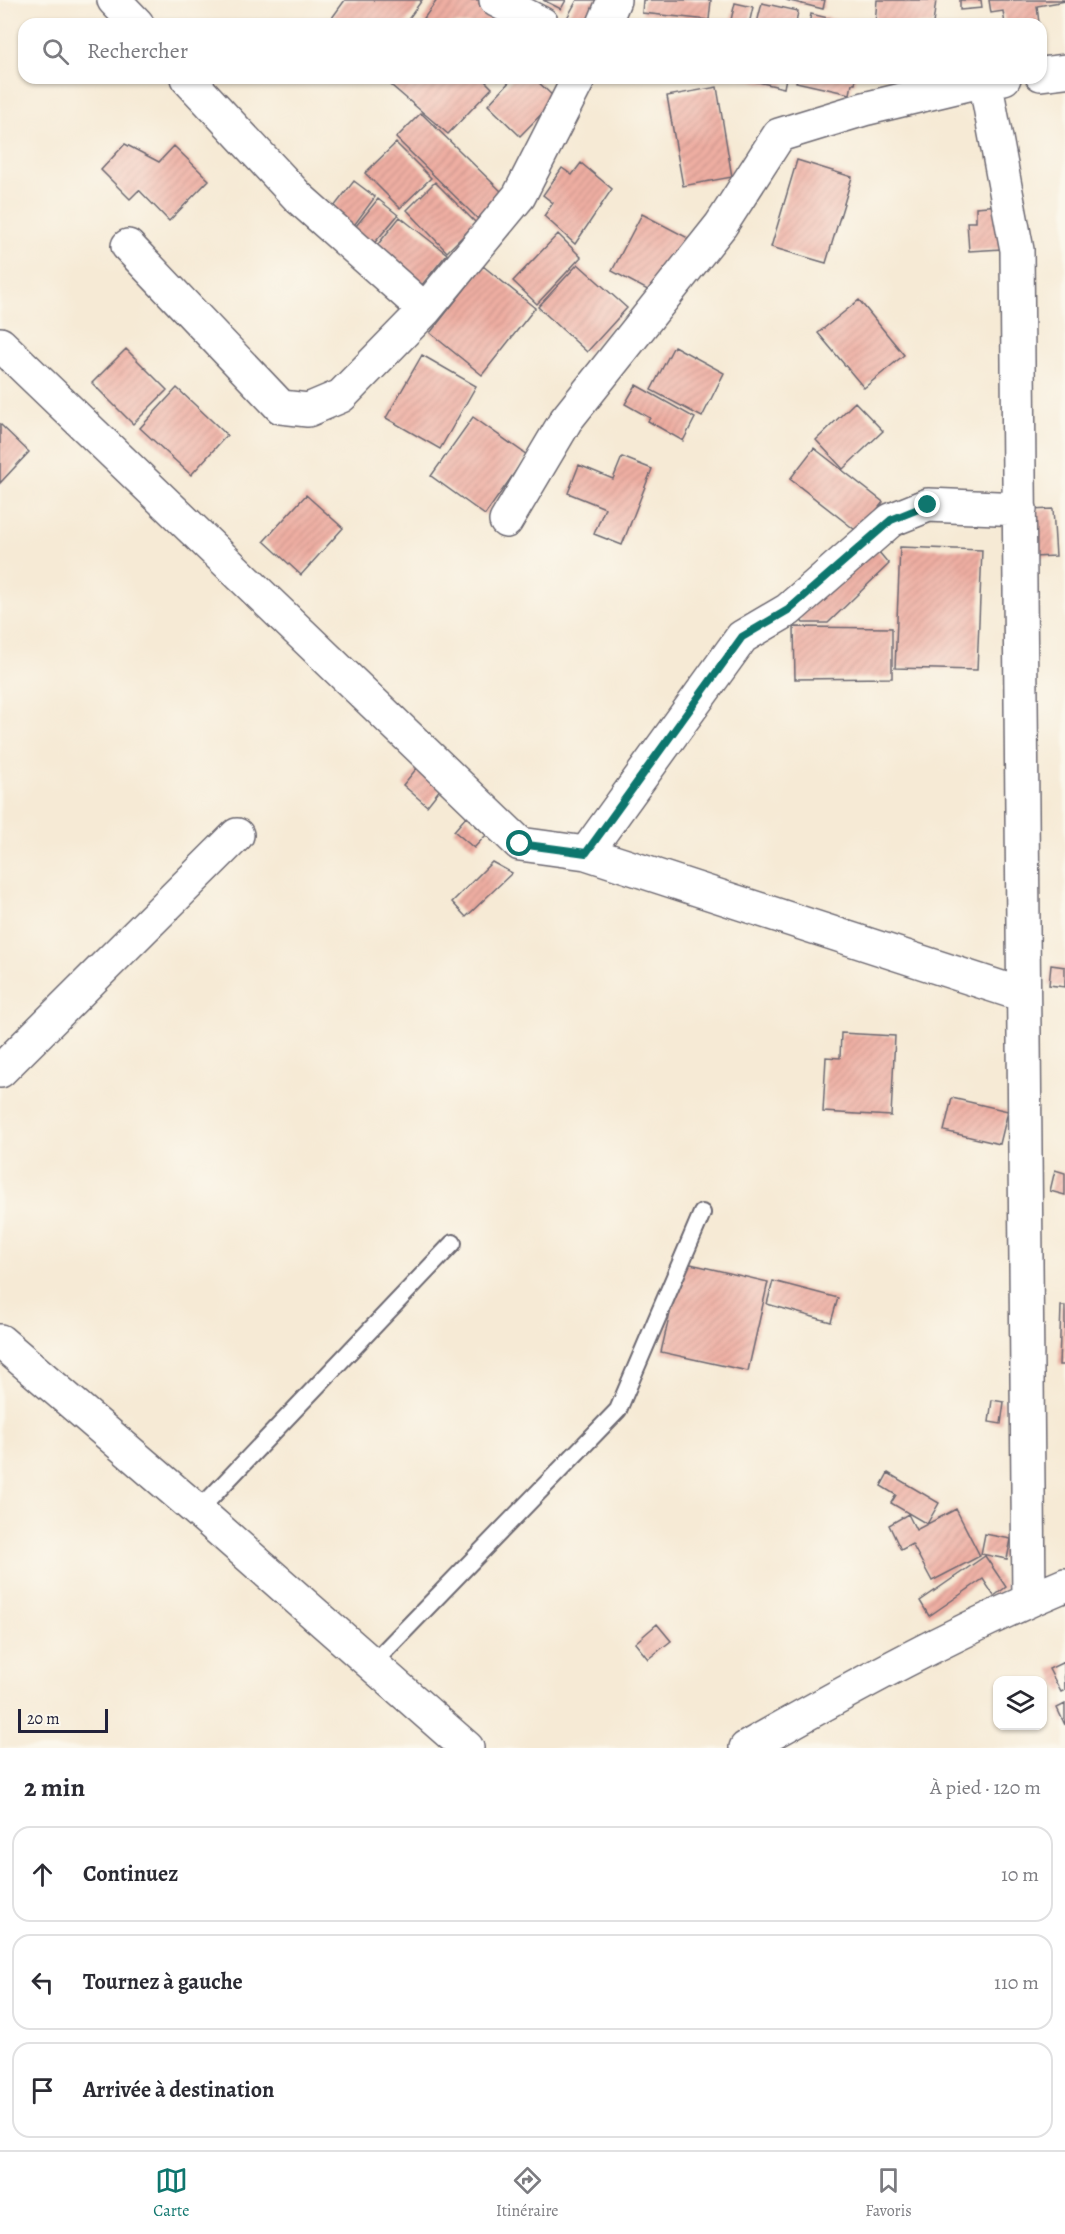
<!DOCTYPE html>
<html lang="fr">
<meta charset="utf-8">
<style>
body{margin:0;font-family:Alegreya,serif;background:#f2f2f3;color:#2b2b33}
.controls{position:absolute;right:18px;bottom:18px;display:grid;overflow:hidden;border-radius:12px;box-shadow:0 2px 4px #0004}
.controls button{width:54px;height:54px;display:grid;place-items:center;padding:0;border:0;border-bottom:2px solid #e1e1e2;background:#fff;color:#2b2b33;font:30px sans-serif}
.scale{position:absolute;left:18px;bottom:15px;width:90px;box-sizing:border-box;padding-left:6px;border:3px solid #22223b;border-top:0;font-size:16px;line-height:21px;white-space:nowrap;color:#22223b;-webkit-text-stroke:4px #fbf7ec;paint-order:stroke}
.stop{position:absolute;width:18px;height:18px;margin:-14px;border:4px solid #0f766e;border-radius:50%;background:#fff}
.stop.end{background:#0f766e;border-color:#fff;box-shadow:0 2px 6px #0008}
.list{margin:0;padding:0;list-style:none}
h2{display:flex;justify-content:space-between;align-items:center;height:78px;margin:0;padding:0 24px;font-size:26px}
h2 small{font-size:20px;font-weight:400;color:#7c7c81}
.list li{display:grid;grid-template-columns:39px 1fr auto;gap:18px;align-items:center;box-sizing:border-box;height:96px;margin:0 12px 12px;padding:0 12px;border:2px solid #e1e1e2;border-radius:18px}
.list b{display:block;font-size:22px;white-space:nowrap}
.list em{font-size:20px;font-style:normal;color:#7c7c81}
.icon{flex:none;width:33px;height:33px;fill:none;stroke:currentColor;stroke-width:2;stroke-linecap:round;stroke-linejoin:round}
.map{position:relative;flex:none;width:1065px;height:1748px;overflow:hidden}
.search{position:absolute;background:#fff;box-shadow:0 2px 4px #0004;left:18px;right:18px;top:18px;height:66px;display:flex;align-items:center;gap:15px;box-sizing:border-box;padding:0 21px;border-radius:18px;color:#7c7c81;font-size:22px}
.sheet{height:402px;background:#fff}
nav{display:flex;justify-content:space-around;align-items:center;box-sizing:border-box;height:84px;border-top:2px solid #e1e1e2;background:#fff;font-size:16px;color:#7c7c81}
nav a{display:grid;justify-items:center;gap:3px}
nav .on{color:#0f766e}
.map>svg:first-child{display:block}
.building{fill:url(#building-hatch)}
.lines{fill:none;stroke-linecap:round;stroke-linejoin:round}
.service-casing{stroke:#6c6871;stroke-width:20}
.minor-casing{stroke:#6c6871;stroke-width:36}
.service{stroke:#fff;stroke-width:16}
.minor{stroke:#fff;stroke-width:33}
.route{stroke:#0f766e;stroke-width:8}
</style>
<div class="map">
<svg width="1065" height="1748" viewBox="0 0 1065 1748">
<defs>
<pattern id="building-hatch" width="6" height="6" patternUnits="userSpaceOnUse" patternTransform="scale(1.5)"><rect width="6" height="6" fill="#eeaea2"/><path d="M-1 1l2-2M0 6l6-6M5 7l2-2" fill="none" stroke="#cc958c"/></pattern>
</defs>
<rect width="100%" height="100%" fill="#fbf7ec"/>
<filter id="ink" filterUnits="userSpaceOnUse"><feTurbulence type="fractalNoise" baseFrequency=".0167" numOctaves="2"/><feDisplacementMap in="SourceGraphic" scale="12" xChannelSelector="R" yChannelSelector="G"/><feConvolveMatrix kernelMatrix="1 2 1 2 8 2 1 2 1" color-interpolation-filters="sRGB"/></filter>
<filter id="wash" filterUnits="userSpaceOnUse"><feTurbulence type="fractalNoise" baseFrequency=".008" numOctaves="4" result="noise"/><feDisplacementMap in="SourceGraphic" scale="24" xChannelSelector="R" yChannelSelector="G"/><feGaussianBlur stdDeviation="1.35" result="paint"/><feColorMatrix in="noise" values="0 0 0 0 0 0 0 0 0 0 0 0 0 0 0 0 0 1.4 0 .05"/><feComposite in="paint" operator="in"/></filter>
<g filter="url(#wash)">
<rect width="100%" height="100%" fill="#f6ead5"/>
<g id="blocks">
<path class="building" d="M345,0H422L405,24H332L329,22Z
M437,0H483L502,13L495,24H426L422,21Z
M543,0H566L561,9Z
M577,0H609L596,24H577L567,18Z
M643,0H711L709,20L642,13Z
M786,0H825L823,9Z
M877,0H936L933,24H875Z
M960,0H981L982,8L960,10Z
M989,0H1065V1L1037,6L1039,23L1005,24L1003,11L991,13Z
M735,3L753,7L749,24H730Z
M762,3L798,11L796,24L757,23Z
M811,14L849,23V24H809Z
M387,78H482L492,88L448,134L385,80Z
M513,78H534L556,99L520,136L488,105Z
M741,78H786L784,88Z
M797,78H856L855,84H852L850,94L796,82Z
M717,87L732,177L683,186L667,96Z
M421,113L504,194L479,220L396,138Z
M396,143L431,178L400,208L365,173Z
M125,144L159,162L174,146L209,180L169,221L139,190L130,199L101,170Z
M797,160L852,177L826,263L771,247Z
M581,163L612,189L575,244L544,216L553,203L543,195L562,168L572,175Z
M354,181L375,197L352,228L330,212Z
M435,182L476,223L447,252L407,210Z
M378,199L398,215L371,247L352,231Z
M1000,205L1002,249L969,251L967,222H976V207Z
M642,214L688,238L657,295L612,271Z
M400,217L447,254L421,286L375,248Z
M558,234L581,257L537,304L513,281Z
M578,264L627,308L587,352L538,307Z
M483,266L535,308L482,375L430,333Z
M859,300L904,355L864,388L818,333Z
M674,346L724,373L702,417L651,390Z
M126,349L167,390L133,424L92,383Z
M422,355L476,386L440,449L386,418Z
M636,385L695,418L683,441L648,421L650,418L625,404Z
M177,388L227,435L191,475L140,428Z
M855,402L883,431L843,469L816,440Z
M473,417L527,455L485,515L431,476Z
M0,424L29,452L0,483Z
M814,448L883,502L859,533L790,479Z
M622,457L652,469L622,545L594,534L605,508L568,493L579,465L613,479Z
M306,495L343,528L301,575L264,541Z
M1053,509L1056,556L1032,557L1029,510Z
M873,545L889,564L828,623H803L796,614Z
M900,547L982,550L977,670L895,668Z
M794,627L892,628V678L795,679Z
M417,768L441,788L427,806L403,785Z
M466,817L486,835L474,848L454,831Z
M492,862L512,873L466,917L452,902Z
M1051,965L1065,967V987L1049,985Z
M841,1033L895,1036L891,1116L823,1112L826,1057L840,1058Z
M952,1098L1008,1111L1000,1144L944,1131Z
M1055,1170L1065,1173V1195L1050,1191Z
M682,1262L768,1282L748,1371L661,1352Z
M773,1281L838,1298L831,1322L767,1304Z
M1061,1306H1065V1365H1059Z
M992,1400L1004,1402L1001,1424L989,1422Z
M888,1473L939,1503L927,1524L891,1503L896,1495L881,1486Z
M956,1509L980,1556L932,1581L912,1544L901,1550L889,1525L908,1514L916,1530Z
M985,1534L1011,1539L1007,1559L981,1554Z
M985,1556L1006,1587L994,1596L983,1579L929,1616L920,1601Z
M657,1624L671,1641L648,1659L635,1643Z
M1064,1662L1065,1690L1061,1692L1049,1669Z
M1065,1704V1725L1057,1708Z"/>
</g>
</g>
<g filter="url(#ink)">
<use href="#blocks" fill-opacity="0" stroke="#6c6871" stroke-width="1.5"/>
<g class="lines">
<defs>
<path id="service" d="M198,1511L453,1243
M372,1664L618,1410L702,1213"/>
<path id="minor" d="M114,0L137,24
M496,0L542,24
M604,24L614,0
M1041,74L1065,71
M187,78L299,198L425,310
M985,80L1017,250L1029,1600
M128,246L281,407L308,410L341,396L425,310L519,196L579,78
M0,344L520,844L586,853L1023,995
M506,521L566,420L721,225L779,135L864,109L985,80L1004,78
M586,853L742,637L788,610L891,520L928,505L1020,509
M0,1071L237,835
M0,1341L198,1511L467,1748
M746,1748C850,1689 955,1631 1065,1585"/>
</defs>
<use href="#service" class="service-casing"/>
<use href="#minor" class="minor-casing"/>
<use href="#service" class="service"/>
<use href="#minor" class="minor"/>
</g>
</g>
<g class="lines" filter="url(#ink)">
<path class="route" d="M520,844L586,853L742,637L788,610L891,520L928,505"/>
</g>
</svg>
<div class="controls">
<button><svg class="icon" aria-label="layers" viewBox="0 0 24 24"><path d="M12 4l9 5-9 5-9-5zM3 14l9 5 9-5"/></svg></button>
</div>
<div class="scale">20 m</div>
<div class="stop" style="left:520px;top:844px"></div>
<div class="stop end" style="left:928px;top:505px"></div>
<div class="search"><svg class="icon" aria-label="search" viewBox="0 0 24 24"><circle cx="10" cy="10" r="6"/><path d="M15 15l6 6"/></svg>Rechercher</div>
</div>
<section class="sheet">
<h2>2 min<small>À pied · 120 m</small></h2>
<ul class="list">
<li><svg class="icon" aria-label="ahead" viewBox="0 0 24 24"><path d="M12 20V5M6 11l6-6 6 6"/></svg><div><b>Continuez</b></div><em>10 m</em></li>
<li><svg class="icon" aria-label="left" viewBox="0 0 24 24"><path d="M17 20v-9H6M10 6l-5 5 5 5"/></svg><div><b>Tournez à gauche</b></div><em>110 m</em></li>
<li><svg class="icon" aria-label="arrive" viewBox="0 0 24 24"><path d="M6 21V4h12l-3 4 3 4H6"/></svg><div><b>Arrivée à destination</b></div></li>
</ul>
</section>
<nav>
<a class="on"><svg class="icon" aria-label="map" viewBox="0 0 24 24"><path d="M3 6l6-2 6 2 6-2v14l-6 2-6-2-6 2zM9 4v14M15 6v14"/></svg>Carte</a>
<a><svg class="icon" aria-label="directions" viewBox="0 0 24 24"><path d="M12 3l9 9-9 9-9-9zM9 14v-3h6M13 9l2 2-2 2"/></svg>Itinéraire</a>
<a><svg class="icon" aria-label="saved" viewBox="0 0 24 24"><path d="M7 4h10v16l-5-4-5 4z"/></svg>Favoris</a>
</nav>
